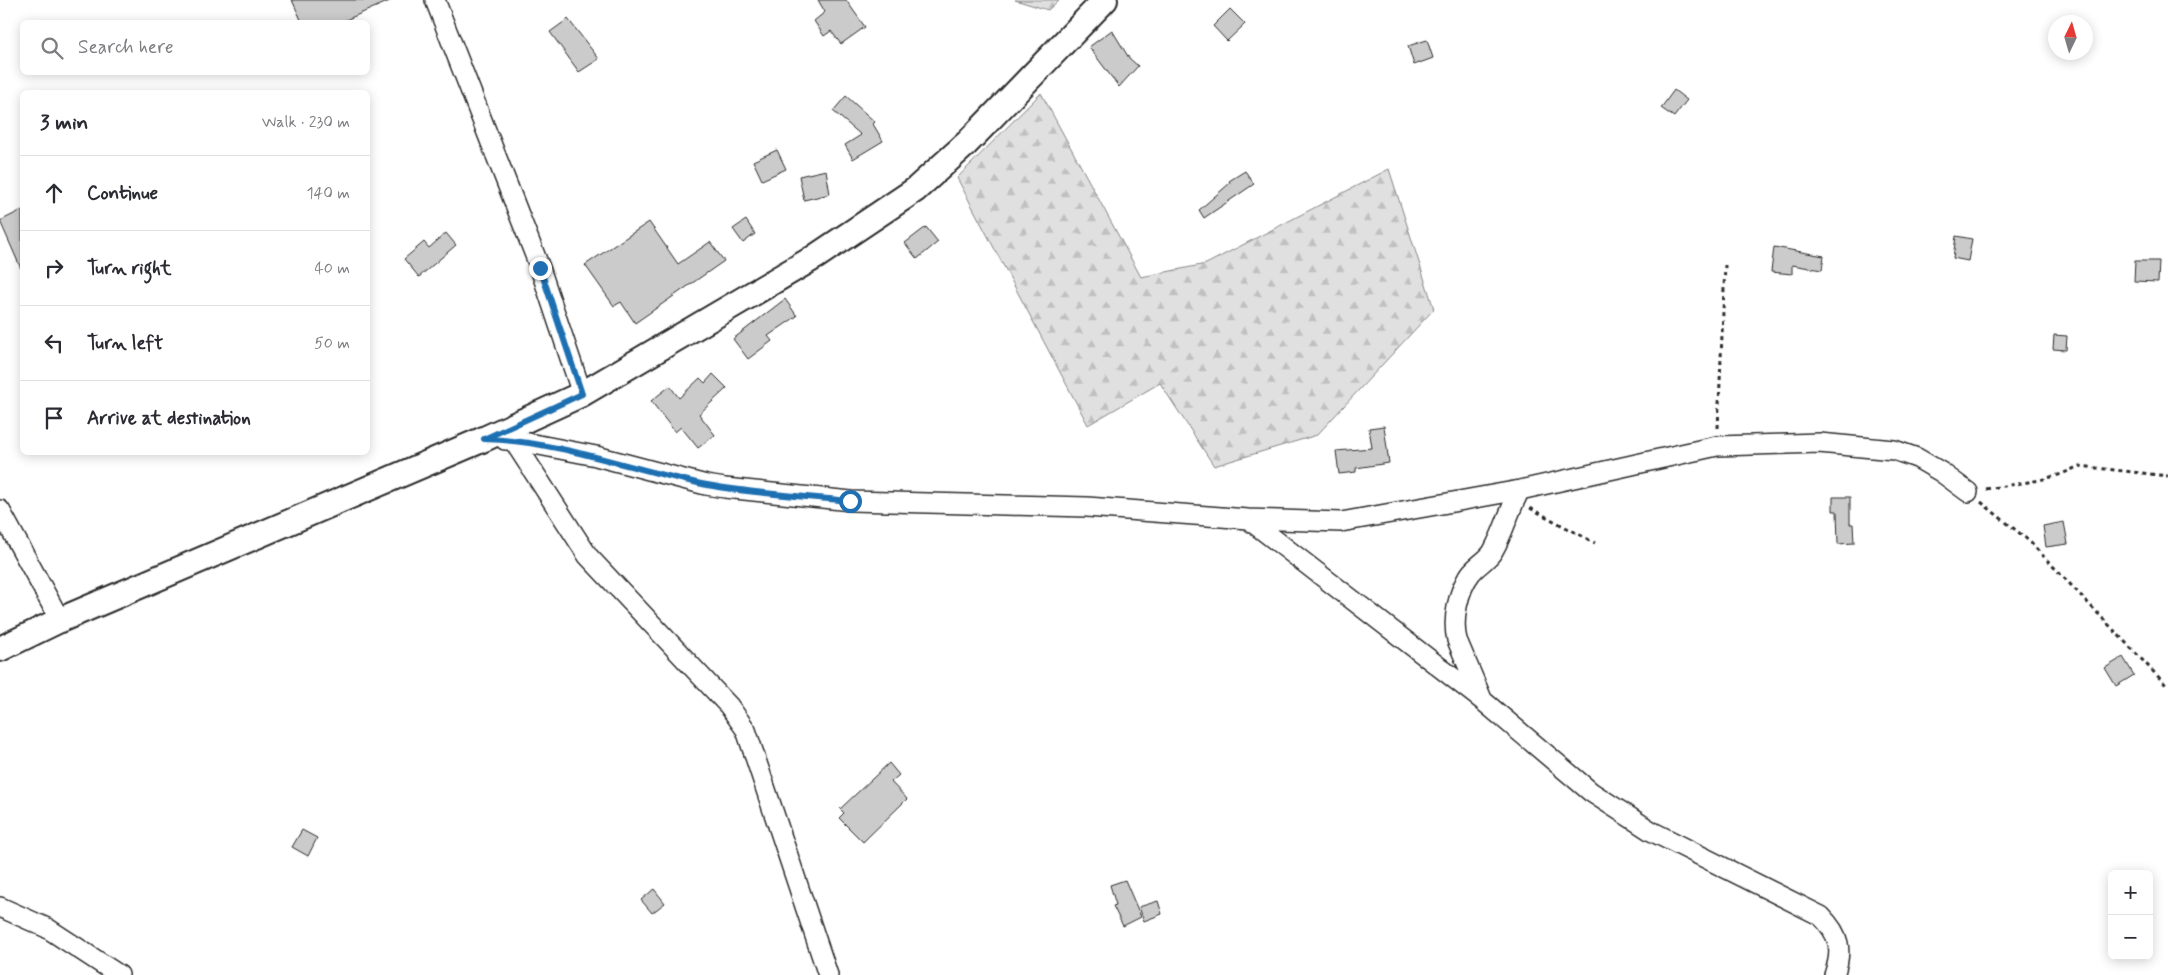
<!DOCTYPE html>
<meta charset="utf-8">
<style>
body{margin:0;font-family:Mynerve,sans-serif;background:#f2f2f3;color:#2b2b33}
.controls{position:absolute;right:15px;bottom:15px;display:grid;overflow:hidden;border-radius:8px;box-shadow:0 2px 12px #0003}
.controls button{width:45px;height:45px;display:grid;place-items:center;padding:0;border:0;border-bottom:1px solid #e1e1e2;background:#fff;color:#2b2b33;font:25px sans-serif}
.compass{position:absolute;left:2048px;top:15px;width:45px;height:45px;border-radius:50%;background:#fff;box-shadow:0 2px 12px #0003;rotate:5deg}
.stop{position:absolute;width:15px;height:15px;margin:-11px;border:4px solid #1f6fb2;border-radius:50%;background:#fff}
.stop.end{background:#1f6fb2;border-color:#fff;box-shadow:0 1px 5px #0008}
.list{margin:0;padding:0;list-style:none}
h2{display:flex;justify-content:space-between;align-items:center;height:65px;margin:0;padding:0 20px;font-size:21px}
h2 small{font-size:16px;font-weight:400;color:#7c7c81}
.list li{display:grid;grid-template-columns:32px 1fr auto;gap:15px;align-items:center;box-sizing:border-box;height:75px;padding:0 20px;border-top:1px solid #e1e1e2}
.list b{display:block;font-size:19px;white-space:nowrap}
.list em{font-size:16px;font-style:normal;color:#7c7c81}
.icon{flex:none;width:28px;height:28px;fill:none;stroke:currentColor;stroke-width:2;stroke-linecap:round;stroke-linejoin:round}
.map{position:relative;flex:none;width:2168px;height:975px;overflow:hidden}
.search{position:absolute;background:#fff;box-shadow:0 2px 12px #0003;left:20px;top:20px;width:350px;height:55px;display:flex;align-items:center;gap:12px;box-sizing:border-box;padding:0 18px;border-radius:8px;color:#7c7c81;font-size:19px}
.panel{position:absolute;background:#fff;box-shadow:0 2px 12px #0003;left:20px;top:90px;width:350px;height:365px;border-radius:8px}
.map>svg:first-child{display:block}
.forest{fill:url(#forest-firs);stroke:#868686}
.building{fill:#cbcbcb;stroke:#2b2b2b}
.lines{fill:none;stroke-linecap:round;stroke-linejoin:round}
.minor-casing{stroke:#2b2b2b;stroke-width:22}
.tertiary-casing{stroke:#2b2b2b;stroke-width:28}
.path{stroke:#2b2b2b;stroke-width:3;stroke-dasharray:4 4;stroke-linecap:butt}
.minor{stroke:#fff;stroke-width:19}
.tertiary{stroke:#fff;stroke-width:24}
.route{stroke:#1f6fb2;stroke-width:6}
</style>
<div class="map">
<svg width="2168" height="975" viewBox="0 0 2168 975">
<defs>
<pattern id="forest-firs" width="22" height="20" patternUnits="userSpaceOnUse" patternTransform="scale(1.25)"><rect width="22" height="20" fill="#e0e0e0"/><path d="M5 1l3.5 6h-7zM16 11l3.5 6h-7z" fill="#c0c0c0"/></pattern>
</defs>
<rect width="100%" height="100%" fill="#fff"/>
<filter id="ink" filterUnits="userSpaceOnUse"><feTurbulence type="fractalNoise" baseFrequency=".02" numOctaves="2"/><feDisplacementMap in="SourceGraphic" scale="10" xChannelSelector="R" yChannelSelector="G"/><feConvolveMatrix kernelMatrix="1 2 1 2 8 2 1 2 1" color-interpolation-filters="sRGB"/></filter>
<g filter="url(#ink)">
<path class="forest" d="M1015,0H1059L1048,10Z
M1041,93L1141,277L1206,264L1389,169L1434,309L1317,435L1214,466L1160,383L1088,425L957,178Z"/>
<path class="building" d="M292,0H392L341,22H302Z
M818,0H846L865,27L841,44L831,31L824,36L814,21L825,12Z
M1230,9L1245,24L1227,41L1213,26Z
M568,19L599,59L579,72L550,32Z
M1112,30L1129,58L1138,66L1119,87L1089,47Z
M1427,40L1433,58L1414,65L1408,46Z
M1674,90L1687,100L1674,117L1661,108Z
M846,96L875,122L873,124L883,141L853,159L845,145L861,135L833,111Z
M777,150L786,169L762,180L753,161Z
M826,170L830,194L804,200L799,176Z
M1245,171L1254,184L1204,218L1199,210L1230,183L1229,181Z
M22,210V271L0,221Z
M746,220L755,234L743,243L733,229Z
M649,222L678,264L710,242L724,261L635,323L621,302L614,306L585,265Z
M926,227L938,242L917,259L905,243Z
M446,233L456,245L419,277L404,259L424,242L429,248Z
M1956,236L1972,239L1968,261L1953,258Z
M1774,247L1824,256L1822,270L1792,265V274L1771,272Z
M2135,261H2159L2158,282L2134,281Z
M785,299L797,316L768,336L772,341L748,359L733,339Z
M2054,335L2067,336L2066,350L2053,349Z
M713,374L727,388L699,414L715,435L698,448L681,427L675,432L651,401L670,386L679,398L700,378L705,383Z
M1384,426L1389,463L1356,468V472L1339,474L1336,451L1372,448L1369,428Z
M1833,497H1850V524H1853L1854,543L1838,544L1837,511H1833Z
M2064,522L2068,544L2046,547L2043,526Z
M2123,657L2134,675L2116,686L2105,668Z
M889,763L899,775L891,782L907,799L863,842L839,818L844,813L840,809Z
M302,830L317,838L308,856L292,847Z
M1125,880L1141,917L1123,926L1113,906L1116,905L1110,885Z
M654,889L665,903L652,913L641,900Z
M1158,901L1162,914L1144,921L1139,907Z"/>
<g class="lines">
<defs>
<path id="minor" d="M435,0L540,268L582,394
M505,440H513L588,556L729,706L746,730L828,975
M513,440L596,456L706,485L725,488L851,501L1087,507L1248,519L1341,522L1520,490L1717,446L1819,443L1894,450L1917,458L1941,472L1968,492
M0,510L60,620
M1248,519L1482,700L1591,792L1651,831L1821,916C1840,935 1843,950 1834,975
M1482,699L1457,640C1452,620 1458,590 1471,573C1477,565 1488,560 1493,551C1504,532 1509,510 1520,490
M0,907L47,928L119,975"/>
<path id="tertiary" d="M0,649L60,620L484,439L582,394L815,257L915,190L966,144L1105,0"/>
</defs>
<use href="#minor" class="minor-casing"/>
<use href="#tertiary" class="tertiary-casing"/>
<path class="path" d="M1718,428L1725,265
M1986,489L2040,480L2062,474L2079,466L2168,476
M1981,502L2028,540L2168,687
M1530,508L1595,543"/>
<use href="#minor" class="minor"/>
<use href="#tertiary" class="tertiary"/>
</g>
</g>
<g class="lines" filter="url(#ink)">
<path class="route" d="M540,268L582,394L484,439C561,441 632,470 707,485C754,494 803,496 850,501"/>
</g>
</svg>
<div class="controls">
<button>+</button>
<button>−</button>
</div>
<svg class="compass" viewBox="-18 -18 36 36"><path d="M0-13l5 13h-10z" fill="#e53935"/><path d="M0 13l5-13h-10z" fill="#7c7c81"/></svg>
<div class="stop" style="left:850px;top:501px"></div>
<div class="stop end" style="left:540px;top:268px"></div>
<div class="search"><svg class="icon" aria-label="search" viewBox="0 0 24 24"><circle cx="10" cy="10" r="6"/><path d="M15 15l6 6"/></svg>Search here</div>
<section class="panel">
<h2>3 min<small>Walk · 230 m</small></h2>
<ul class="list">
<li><svg class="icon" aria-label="ahead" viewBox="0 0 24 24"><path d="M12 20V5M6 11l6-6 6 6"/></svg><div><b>Continue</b></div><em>140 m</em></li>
<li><svg class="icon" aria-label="right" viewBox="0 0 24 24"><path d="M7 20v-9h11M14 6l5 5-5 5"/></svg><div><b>Turn right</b></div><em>40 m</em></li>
<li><svg class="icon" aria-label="left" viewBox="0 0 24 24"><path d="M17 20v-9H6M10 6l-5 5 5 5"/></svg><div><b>Turn left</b></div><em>50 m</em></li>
<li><svg class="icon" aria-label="arrive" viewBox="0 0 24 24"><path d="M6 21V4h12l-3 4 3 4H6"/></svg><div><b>Arrive at destination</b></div></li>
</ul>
</section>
</div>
